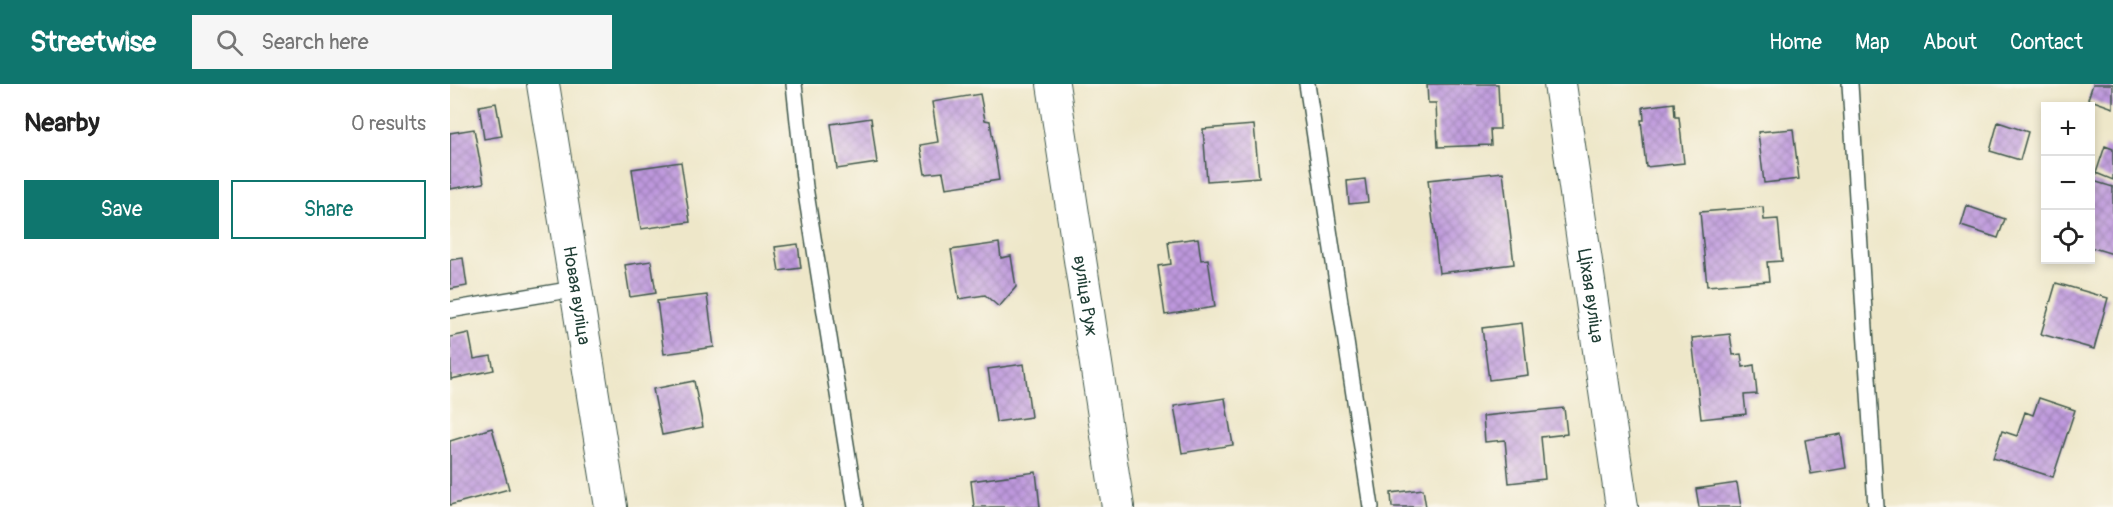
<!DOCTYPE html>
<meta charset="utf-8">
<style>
body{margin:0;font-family:Pangolin,sans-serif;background:#f6f6f6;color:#222}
.controls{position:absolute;right:18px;top:18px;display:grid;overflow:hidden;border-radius:0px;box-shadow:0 3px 9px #0003}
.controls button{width:54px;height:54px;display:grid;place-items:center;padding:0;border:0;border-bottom:2px solid #e0e0e0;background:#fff;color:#222;font:30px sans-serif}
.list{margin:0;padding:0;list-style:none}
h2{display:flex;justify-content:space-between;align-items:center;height:78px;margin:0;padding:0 24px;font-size:26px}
h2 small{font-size:20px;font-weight:400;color:#767676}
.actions{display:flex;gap:12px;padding:18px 24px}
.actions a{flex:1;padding:14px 0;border:2px solid #0f766e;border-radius:0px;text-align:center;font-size:21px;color:#0f766e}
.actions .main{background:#0f766e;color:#fff}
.icon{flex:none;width:33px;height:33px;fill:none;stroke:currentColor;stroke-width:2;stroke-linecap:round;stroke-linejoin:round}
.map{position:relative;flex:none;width:1663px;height:423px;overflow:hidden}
header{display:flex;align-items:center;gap:36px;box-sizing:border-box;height:84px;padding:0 30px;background:#0f766e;color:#fff}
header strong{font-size:28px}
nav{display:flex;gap:33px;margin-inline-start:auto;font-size:21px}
.search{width:420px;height:54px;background:#f6f6f6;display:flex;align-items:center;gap:15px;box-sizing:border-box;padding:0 21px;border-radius:0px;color:#767676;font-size:22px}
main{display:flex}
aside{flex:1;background:#fff}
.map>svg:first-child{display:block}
.building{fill:url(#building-cross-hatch)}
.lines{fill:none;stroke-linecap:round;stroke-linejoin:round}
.service-casing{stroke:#3e564a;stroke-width:18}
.minor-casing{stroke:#3e564a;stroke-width:34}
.service{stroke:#fff;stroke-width:15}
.minor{stroke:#fff;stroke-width:32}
.labels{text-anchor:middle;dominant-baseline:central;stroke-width:4.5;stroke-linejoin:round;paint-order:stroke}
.street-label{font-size:18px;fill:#1f3d34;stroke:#fbf7ec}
</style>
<header>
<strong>Streetwise</strong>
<div class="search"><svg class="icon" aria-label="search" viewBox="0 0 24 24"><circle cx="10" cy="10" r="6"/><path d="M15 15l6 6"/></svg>Search here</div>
<nav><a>Home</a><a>Map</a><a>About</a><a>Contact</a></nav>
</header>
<main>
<aside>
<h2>Nearby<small>0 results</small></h2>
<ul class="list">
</ul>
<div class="actions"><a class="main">Save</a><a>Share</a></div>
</aside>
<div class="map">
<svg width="1663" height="423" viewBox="0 0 1663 423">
<defs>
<pattern id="building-cross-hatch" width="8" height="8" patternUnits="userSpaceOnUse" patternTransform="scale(1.5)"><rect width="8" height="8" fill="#be98dd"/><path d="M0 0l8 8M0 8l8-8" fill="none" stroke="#9a7db4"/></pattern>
</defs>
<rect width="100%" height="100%" fill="#fbf7ec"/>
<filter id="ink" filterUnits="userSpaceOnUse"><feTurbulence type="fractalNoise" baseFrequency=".0167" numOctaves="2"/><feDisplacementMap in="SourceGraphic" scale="12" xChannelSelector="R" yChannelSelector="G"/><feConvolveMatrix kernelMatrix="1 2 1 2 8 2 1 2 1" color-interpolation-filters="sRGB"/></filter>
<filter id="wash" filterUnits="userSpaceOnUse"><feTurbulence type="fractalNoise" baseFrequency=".008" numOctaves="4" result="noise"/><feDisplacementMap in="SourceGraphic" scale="24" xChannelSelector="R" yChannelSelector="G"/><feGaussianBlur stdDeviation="1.35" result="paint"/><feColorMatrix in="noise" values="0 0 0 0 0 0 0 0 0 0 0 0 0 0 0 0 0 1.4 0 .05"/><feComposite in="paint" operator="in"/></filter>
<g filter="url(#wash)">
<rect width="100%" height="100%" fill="#eee7c9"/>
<g id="blocks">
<path class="building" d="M977,0H1048L1050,45H1040L1041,61L988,63L986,19H978Z
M1643,0H1663V24L1638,15Z
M530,10L535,36L540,37L549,96L496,104L493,88L475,90L470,61L488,58L482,18Z
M46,19L52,52L34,55L29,22Z
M1224,19L1225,33H1229L1234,79L1196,83L1191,36H1194L1193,23Z
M421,34L427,79L387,85L381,40Z
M1548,38L1578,48L1570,76L1540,67Z
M804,41L809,93L757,97L753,45Z
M24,45L34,99L0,105V49Z
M1343,45L1349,95L1314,99L1308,48Z
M1655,62L1663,65V96L1646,89Z
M231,78L240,138L191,145L182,85Z
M1053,88L1064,180L989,189L978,96Z
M915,95L918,118L899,120L897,97Z
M1640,96L1663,103V170L1640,163Z
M1517,122L1555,135L1548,154L1511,142Z
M1313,123L1314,136L1328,135L1332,177L1317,178L1319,197L1257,202L1250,128Z
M748,154L751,176L758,175L765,223L715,231L708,182L721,180L718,158Z
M549,159L551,174L561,172L566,203L549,223L535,211L509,215L501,166Z
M348,160L351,184L329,187L325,163Z
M13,174L17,202L0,205V176Z
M201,177L206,209L180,213L175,181Z
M1606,199L1658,214L1644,265L1591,250Z
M257,211L264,263L214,270L207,217Z
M1072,239L1078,291L1039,296L1032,244Z
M19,249L24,275L41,272L44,286L1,295L0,253Z
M1280,250L1283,271L1291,270L1293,283L1304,281L1307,310L1294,311L1296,330L1251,335L1242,254Z
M574,280L581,333L546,338L538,285Z
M244,297L253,343L212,351L203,305Z
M775,314L783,361L732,369L724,322Z
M1589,314L1625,326L1603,393L1543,374L1552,347L1567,352L1575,328L1583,331Z
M1114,324L1117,350L1091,353L1095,395L1059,399L1055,356L1035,358L1033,332Z
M42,344L59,405L0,421V357Z
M1391,350L1396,384L1361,390L1355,356Z
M586,388L590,423H524L521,397Z
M1287,399L1291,423H1249L1246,405Z
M973,405L976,423H942L941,409Z"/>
</g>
</g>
<g filter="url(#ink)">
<use href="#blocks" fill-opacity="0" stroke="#3e564a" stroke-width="1.5"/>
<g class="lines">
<defs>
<path id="service" d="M344,0L355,103L406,423
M857,0L921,423
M1400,0L1426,423
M0,226L124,205"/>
<g id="minor">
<path id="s1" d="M93,0L161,423"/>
<path id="s2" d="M603,0L668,423"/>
<path id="s3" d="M1110,0L1172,423"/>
</g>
</defs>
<use href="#service" class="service-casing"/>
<use href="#minor" class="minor-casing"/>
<use href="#service" class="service"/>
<use href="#minor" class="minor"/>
</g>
</g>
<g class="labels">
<g class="street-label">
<text stroke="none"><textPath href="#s2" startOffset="214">вуліца Руж</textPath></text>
<text stroke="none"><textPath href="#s1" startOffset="214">Новая вуліца</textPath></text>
<text stroke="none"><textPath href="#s3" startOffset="214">Ціхая вуліца</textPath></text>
</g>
</g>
</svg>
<div class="controls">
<button>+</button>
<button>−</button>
<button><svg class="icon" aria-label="locate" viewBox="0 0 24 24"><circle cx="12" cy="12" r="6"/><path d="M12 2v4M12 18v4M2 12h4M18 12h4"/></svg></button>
</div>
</div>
</main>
